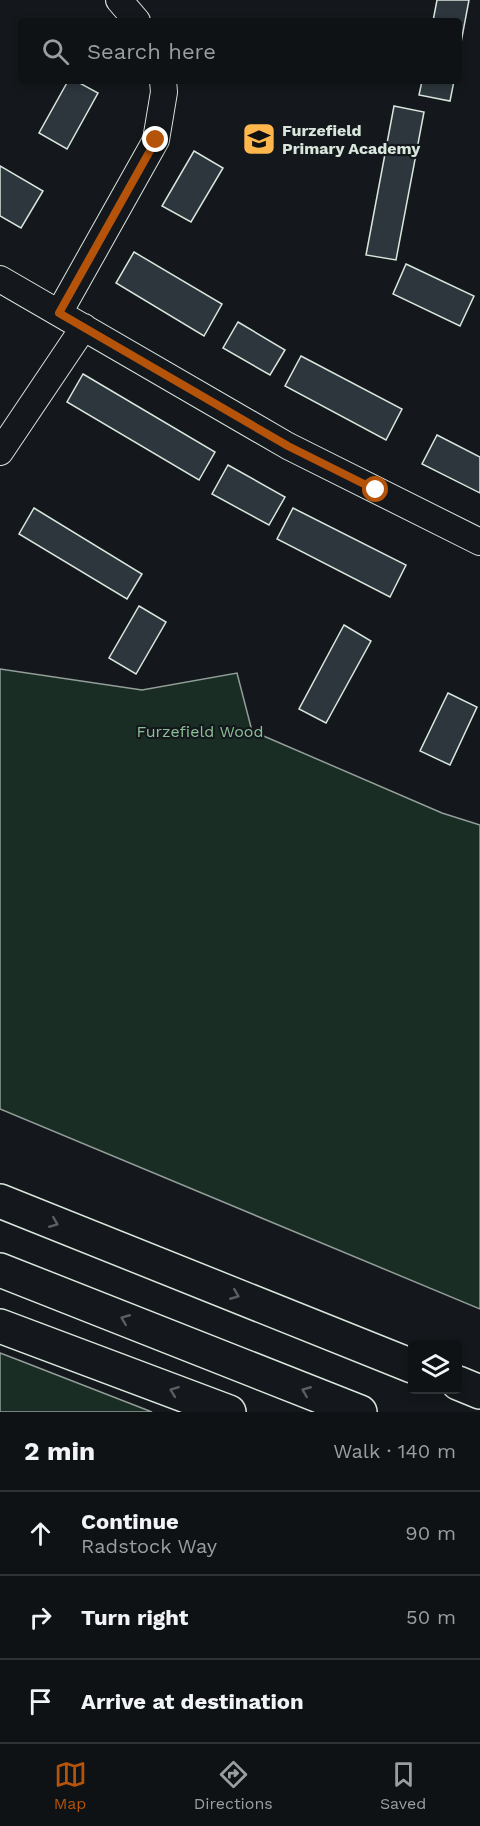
<!DOCTYPE html>
<meta charset="utf-8">
<style>
body{margin:0;font-family:"Work Sans",sans-serif;background:#1d2022;color:#f1f3f6}
.controls{position:absolute;right:18px;bottom:18px;display:grid;overflow:hidden;border-radius:6px;box-shadow:0 3px 9px #0003}
.controls button{width:54px;height:54px;display:grid;place-items:center;padding:0;border:0;border-bottom:2px solid #2f3234;background:#0f1215;color:#f1f3f6;font:30px sans-serif}
.stop{position:absolute;width:18px;height:18px;margin:-14px;border:4px solid #b45309;border-radius:50%;background:#fff}
.stop.end{background:#b45309;border-color:#fff;box-shadow:0 2px 6px #0008}
.list{margin:0;padding:0;list-style:none}
h2{display:flex;justify-content:space-between;align-items:center;height:78px;margin:0;padding:0 24px;font-size:26px}
h2 small{font-size:20px;font-weight:400;color:#9b9ea0}
.list li{display:grid;grid-template-columns:39px 1fr auto;gap:18px;align-items:center;box-sizing:border-box;height:84px;padding:0 24px;border-top:2px solid #2f3234}
.list b{display:block;font-size:22px;white-space:nowrap}
.list p{margin:0;font-size:20px;white-space:nowrap;color:#9b9ea0}
.list em{font-size:20px;font-style:normal;color:#9b9ea0}
.icon{flex:none;width:33px;height:33px;fill:none;stroke:currentColor;stroke-width:2;stroke-linecap:round;stroke-linejoin:round}
.map{position:relative;flex:none;width:480px;height:1412px;overflow:hidden}
.search{position:absolute;background:#0f1215;box-shadow:0 3px 9px #0003;left:18px;right:18px;top:18px;height:66px;display:flex;align-items:center;gap:15px;box-sizing:border-box;padding:0 21px;border-radius:6px;color:#9b9ea0;font-size:22px}
.sheet{height:330px;background:#0f1215}
nav{display:flex;justify-content:space-around;align-items:center;box-sizing:border-box;height:84px;border-top:2px solid #2f3234;background:#0f1215;font-size:16px;color:#9b9ea0}
nav a{display:grid;justify-items:center;gap:3px}
nav .on{color:#b45309}
.map>svg:first-child{display:block}
.green{fill:#1a2d24;stroke:#939e99;stroke-width:1.5}
.building{fill:#2c363c;stroke:#d8e6dc;stroke-width:1.5}
.lines{fill:none;stroke-linecap:round;stroke-linejoin:round}
.minor-casing{stroke:#d8e6dc;stroke-width:28}
.motorway-casing{stroke:#d8e6dc;stroke-width:36}
.minor{stroke:#14181c;stroke-width:26}
.motorway{stroke:#14181c;stroke-width:33}
.oneway{stroke:#59605f}
.route{stroke:#b45309;stroke-width:8}
.labels{text-anchor:middle;dominant-baseline:central;stroke-width:4.5;stroke-linejoin:round;paint-order:stroke}
.poi-label{font-size:16px;font-weight:bold;fill:#d8e6dc;stroke:#14181c;text-anchor:start}
.park-label{font-size:16px;fill:#8ac095;stroke:#14181c}
</style>
<div class="map">
<svg width="480" height="1412" viewBox="0 0 480 1412">
<rect width="100%" height="100%" fill="#14181c"/>
<path class="green" d="M0,669L142,690L237,673L252,731L442,813L480,825V1309L0,1109Z
M0,1353L21,1361L152,1412H0Z"/>
<path class="building" d="M437,0H469L459,53V21H433Z
M68,81H76L98,93L67,149L39,133Z
M422,81H454L450,101L419,95Z
M394,106L424,112L396,260L366,255Z
M194,151L223,168L191,222L162,206Z
M0,166L43,191L21,228L0,216Z
M134,252L222,304L204,336L116,283Z
M406,264L474,296L460,326L393,294Z
M238,322L285,350L270,375L223,348Z
M301,356L402,409L386,440L285,386Z
M83,374L215,452L199,480L67,402Z
M437,435L480,457V493L422,464Z
M228,465L285,497L269,525L212,494Z
M34,508L142,574L127,599L19,534Z
M293,508L406,565L390,597L277,539Z
M139,606L166,622L136,674L109,658Z
M344,625L371,641L326,723L299,709Z
M448,693L477,707L450,765L420,751Z"/>
<g class="lines">
<defs>
<path id="minor" d="M119,0L137,21
M0,279L288,446L480,542
M59,313L156,140L164,92L163,81
M0,452L84,327"/>
<path id="motorway" d="M0,1201L412,1366
M0,1270L360,1412
M0,1326L229,1412
M458,1383L480,1392"/>
</defs>
<use href="#minor" class="minor-casing"/>
<use href="#motorway" class="motorway-casing"/>
<use href="#minor" class="minor"/>
<use href="#motorway" class="motorway"/>
</g>
<defs><path id="oneway-chevron" d="M-2-3.5L2.5 0L-2 3.5" fill="none" stroke-width="1.6" stroke-linecap="round" stroke-linejoin="round" transform="scale(1.5)"/></defs>
<g class="oneway">
<use href="#oneway-chevron" transform="translate(54 1223) rotate(22)"/>
<use href="#oneway-chevron" transform="translate(235 1295) rotate(22)"/>
<use href="#oneway-chevron" transform="translate(125 1319) rotate(-158)"/>
<use href="#oneway-chevron" transform="translate(174 1391) rotate(-159)"/>
<use href="#oneway-chevron" transform="translate(306 1391) rotate(-158)"/>
</g>
<g class="lines">
<path class="route" d="M156,140L59,313L288,446L376,490"/>
</g>
<defs>
<symbol id="school-square" viewBox="-11 -11 22 22"><rect x="-9" y="-9" width="18" height="18" rx="4" fill="#ffb74d" stroke="#14181c"/><path d="M0-5L7-2L0 1L-7-2ZM-4 1L0 2.5L4 1V4Q0 6-4 4Z" fill="#111"/></symbol>
</defs>
<g fill-rule="evenodd">
<use href="#school-square" x="240" y="120" width="38" height="38"/>
</g>
<g class="labels">
<g class="poi-label">
<text x="282" y="130">Furzefield<tspan x="282" dy="18">Primary Academy</tspan></text>
</g>
<g class="park-label">
<text x="200" y="731">Furzefield Wood</text>
</g>
</g>
</svg>
<div class="controls">
<button><svg class="icon" aria-label="layers" viewBox="0 0 24 24"><path d="M12 4l9 5-9 5-9-5zM3 14l9 5 9-5"/></svg></button>
</div>
<div class="stop" style="left:376px;top:490px"></div>
<div class="stop end" style="left:156px;top:140px"></div>
<div class="search"><svg class="icon" aria-label="search" viewBox="0 0 24 24"><circle cx="10" cy="10" r="6"/><path d="M15 15l6 6"/></svg>Search here</div>
</div>
<section class="sheet">
<h2>2 min<small>Walk · 140 m</small></h2>
<ul class="list">
<li><svg class="icon" aria-label="ahead" viewBox="0 0 24 24"><path d="M12 20V5M6 11l6-6 6 6"/></svg><div><b>Continue</b><p>Radstock Way</p></div><em>90 m</em></li>
<li><svg class="icon" aria-label="right" viewBox="0 0 24 24"><path d="M7 20v-9h11M14 6l5 5-5 5"/></svg><div><b>Turn right</b></div><em>50 m</em></li>
<li><svg class="icon" aria-label="arrive" viewBox="0 0 24 24"><path d="M6 21V4h12l-3 4 3 4H6"/></svg><div><b>Arrive at destination</b></div></li>
</ul>
</section>
<nav>
<a class="on"><svg class="icon" aria-label="map" viewBox="0 0 24 24"><path d="M3 6l6-2 6 2 6-2v14l-6 2-6-2-6 2zM9 4v14M15 6v14"/></svg>Map</a>
<a><svg class="icon" aria-label="directions" viewBox="0 0 24 24"><path d="M12 3l9 9-9 9-9-9zM9 14v-3h6M13 9l2 2-2 2"/></svg>Directions</a>
<a><svg class="icon" aria-label="saved" viewBox="0 0 24 24"><path d="M7 4h10v16l-5-4-5 4z"/></svg>Saved</a>
</nav>
